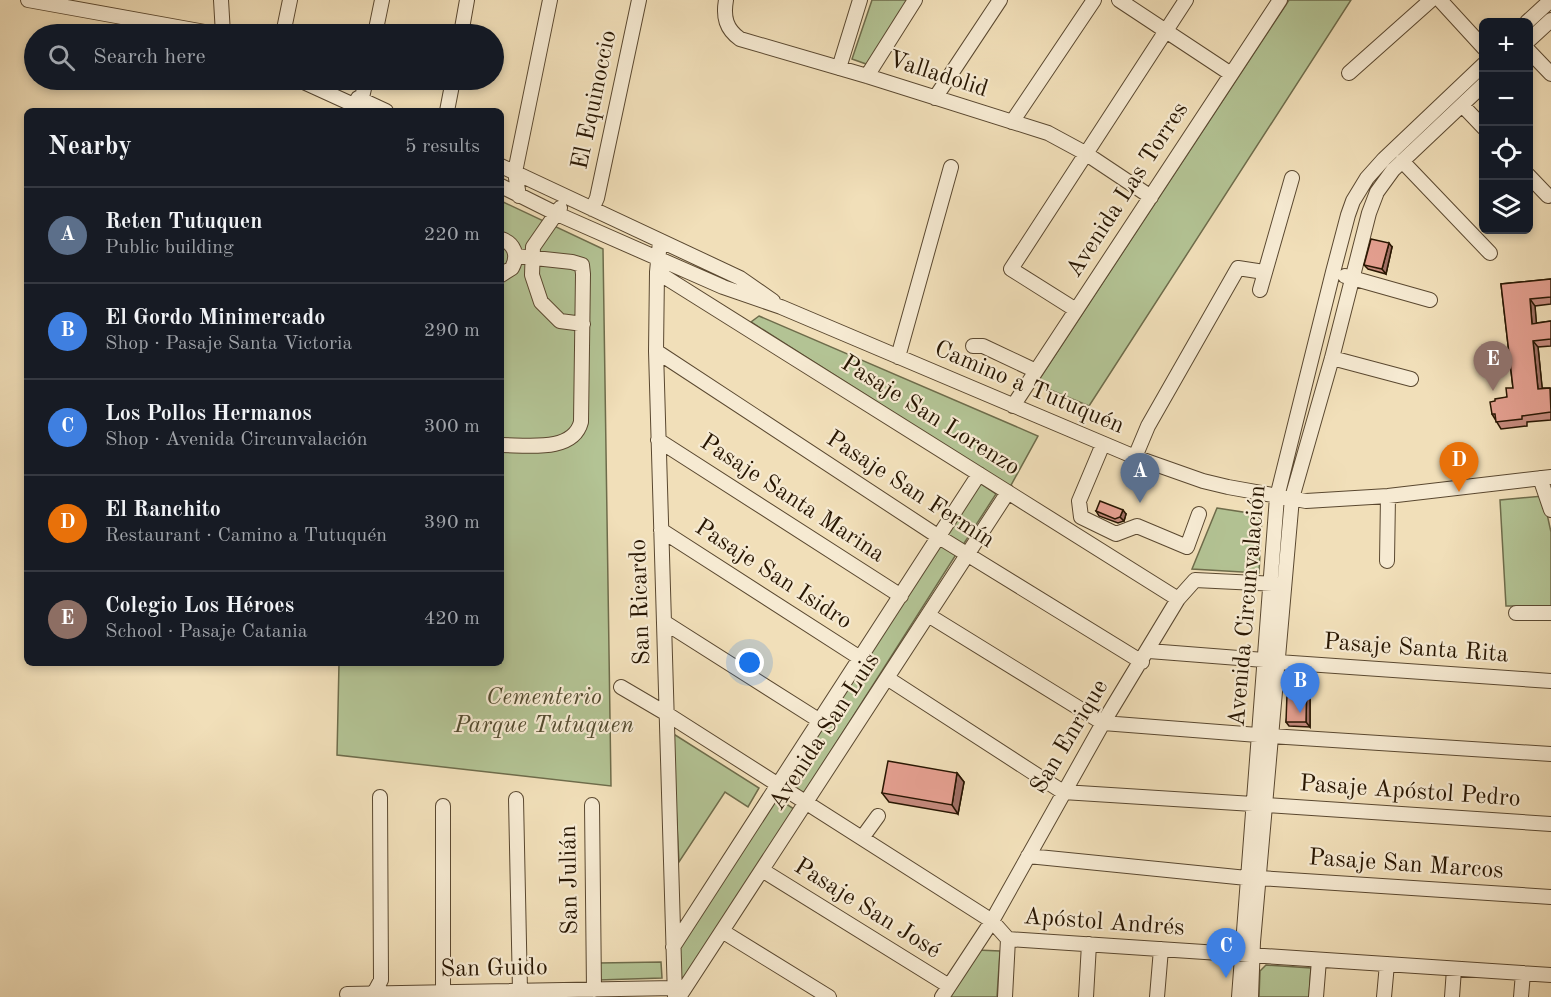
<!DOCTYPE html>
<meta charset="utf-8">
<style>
body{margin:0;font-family:"Old Standard TT",serif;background:#20242c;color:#f1f3f6}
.controls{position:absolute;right:18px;top:18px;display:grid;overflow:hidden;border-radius:9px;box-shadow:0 3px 9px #0003}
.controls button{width:54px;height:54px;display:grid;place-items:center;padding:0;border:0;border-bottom:2px solid #363941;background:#171b24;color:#f1f3f6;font:30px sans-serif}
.you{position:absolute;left:750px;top:663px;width:21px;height:21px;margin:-15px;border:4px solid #fff;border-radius:50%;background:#1a73e8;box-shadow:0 0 0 9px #1a73e833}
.badge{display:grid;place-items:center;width:39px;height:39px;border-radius:50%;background:#b45309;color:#fff;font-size:20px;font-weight:700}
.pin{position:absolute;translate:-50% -50px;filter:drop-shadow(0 2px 3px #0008)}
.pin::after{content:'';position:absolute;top:32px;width:21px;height:18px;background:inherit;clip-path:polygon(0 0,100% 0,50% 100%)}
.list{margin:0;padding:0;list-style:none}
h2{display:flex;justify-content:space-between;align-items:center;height:78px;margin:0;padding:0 24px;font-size:26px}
h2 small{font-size:20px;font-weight:400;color:#9ea1a6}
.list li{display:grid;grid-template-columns:39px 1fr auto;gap:18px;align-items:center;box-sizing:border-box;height:96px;padding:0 24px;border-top:2px solid #363941}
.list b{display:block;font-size:22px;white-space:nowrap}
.list p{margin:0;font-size:20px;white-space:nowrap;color:#9ea1a6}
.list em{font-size:20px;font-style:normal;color:#9ea1a6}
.icon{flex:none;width:33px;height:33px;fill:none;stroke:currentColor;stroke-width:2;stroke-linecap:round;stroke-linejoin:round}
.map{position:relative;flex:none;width:1551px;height:997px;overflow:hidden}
.search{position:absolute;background:#171b24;box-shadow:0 3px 9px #0003;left:24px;top:24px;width:480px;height:66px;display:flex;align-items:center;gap:15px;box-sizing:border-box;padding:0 21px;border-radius:33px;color:#9ea1a6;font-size:22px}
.panel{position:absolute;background:#171b24;box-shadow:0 3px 9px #0003;left:24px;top:108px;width:480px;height:558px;border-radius:9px}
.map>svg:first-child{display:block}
.green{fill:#b3c394;stroke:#6e6c4b;stroke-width:1.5}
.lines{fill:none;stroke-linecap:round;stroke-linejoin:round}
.minor-casing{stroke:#5a4830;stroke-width:16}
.minor{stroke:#f6ead2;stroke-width:14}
.wall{fill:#c58a7d;stroke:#281602;stroke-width:1.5}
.shaded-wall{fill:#a07066;stroke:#281602;stroke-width:1.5}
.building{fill:#e5a091;stroke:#281602;stroke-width:1.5}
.labels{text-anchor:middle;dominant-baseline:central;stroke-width:4.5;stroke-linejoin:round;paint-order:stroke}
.street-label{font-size:24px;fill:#281602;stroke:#f6ead2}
.park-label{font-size:24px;font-style:italic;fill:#524a2e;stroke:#f6ead2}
</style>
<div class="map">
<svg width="1551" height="997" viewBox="0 0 1551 997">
<rect width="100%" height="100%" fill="#f1dfb9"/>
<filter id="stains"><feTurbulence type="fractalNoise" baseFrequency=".00333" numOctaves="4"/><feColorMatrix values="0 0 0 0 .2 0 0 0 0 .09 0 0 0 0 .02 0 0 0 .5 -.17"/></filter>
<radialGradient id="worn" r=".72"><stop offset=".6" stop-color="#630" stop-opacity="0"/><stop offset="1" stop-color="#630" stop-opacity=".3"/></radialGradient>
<path class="green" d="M872,0H908L869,65L852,59Z
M1289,0H1351L1089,406L1036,384Z
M501,201L603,249L611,786L337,755L339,663H501Z
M759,316L1038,436L1010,487L751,322Z
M978,482L996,494L963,545L945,533Z
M1543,496L1551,532V606H1506L1500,500Z
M1217,508L1262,515L1259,573L1192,569Z
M942,543L957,553L803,795L785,782Z
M672,733L759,788L748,807L725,792L679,862Z
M774,796L794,809L682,982L678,943Z
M977,950L1000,951L997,997H948Z
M661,962L662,978L598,980L599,963Z
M1266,965L1311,968L1309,997H1259L1260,971Z"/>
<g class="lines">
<defs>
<path id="minor" d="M28,0L216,34
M221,0L223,34
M726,0C723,17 726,29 740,39L867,76L1048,133L1085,153L1151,197
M1119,0L1231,74
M1440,0L1484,48
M1527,22L1551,0
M283,34L290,0
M375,34L382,0
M461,34L467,0
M1528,41L1551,20
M1528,50L1551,74
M839,68L860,0
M1349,73L1431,0
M867,76L915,0
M299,80L367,111
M358,98L386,111
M935,98L1000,0
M1462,105L1484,128
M360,106L366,80
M447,111L453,80
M1012,122L1094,0
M1402,161L1490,253
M501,166L740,278L773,301
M1528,175L1548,196
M501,186L555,213L723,287L781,307L1135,457L1203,481L1228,487L1306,501L1388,496L1551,477
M519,196L515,172L550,0
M560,208L533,247L532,275L541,302L560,321L583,324
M592,209L597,198L639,0
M501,239C514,243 519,255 512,268L501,275
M660,241L657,272L656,351L675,997
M657,272L1178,599
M1345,276L1430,300
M1260,290L1292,178
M1076,310L1011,269L1186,0
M973,346H983L1036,371
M656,351L939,537L1142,662
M898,357L951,167
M1332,358L1411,379
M1013,406L1280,0
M658,440L901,596
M1103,444L1079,501L1081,517L1116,534L1137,526L1187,547L1199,514
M501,445C526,445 573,453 581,422L583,274L582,265L572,262L516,256
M1135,457L1148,426L1238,268L1264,272
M1540,478L1551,510
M661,530L860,658
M1387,561L1388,496
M1516,613H1551
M928,615L1103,723L1258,735
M664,622L820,721
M1149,651L1264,660
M1278,662L1551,681
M887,678L1063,792L1253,804
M621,687L667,714L992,921L1008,939L1551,975
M1271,736L1551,754
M516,799L520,991
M592,805L594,990
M1265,805L1551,824
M443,806V992
M862,838L878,816
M1028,856L1247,878
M762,870L949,986
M1259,878L1551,897
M722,931L829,997
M673,947L979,474
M347,994L674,988L681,993
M374,997V993L381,980L380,797
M679,997L1008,492
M942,997L992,921L1103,723L1178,599L1195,580L1276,584
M1005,997L1008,939
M1086,997L1089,944
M1157,997L1161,949
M1239,997L1277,497L1333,272L1348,215L1353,201L1367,178L1384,159L1484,64
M1251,997L1253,942L1292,498L1332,358L1369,213L1377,192L1393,170L1484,84
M1316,997L1319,960
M1384,997L1387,964
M1452,997L1454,969
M1521,997L1523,973"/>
</defs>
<use href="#minor" class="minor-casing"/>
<use href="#minor" class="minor"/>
</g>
<path class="wall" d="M1392,247L1386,274L1368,269L1364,265Z
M1551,279V304L1535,306L1536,323L1551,321V346L1538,347L1542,388H1550L1551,389V420L1527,422V426L1501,429L1492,414L1495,401L1507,397L1513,388L1501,284Z
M1096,511L1126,514L1124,521L1118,523L1099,516Z
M1307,674L1310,679V727L1289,726L1286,722L1291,694Z
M957,773L964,782L958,814L889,802L882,793Z"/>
<path class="shaded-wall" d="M1389,243L1392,247L1386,274L1382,269Z
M1530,299L1535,306L1537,330L1532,324Z
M1533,341L1538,347L1543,396L1538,389Z
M1123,510L1126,514L1124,521L1120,517Z
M1307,674L1310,679V727L1306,722Z
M957,773L964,782L958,814L952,805Z"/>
<path class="building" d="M1371,239L1389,243L1382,269L1364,265Z
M1551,279V297L1530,299L1532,324L1551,321V339L1533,341L1538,389L1550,388L1551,412L1522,416V419L1496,422L1495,414H1492L1490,402L1495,401V399L1507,397L1506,388H1513L1501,284Z
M1100,501L1123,510L1120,517L1115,519L1096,511Z
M1291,674H1307L1306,722H1286L1287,694H1291Z
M888,761L957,773L952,805L882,793Z"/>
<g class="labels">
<g class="street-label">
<text transform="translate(938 75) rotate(18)">Valladolid</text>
<text transform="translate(595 100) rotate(-78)">El Equinoccio</text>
<text transform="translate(1128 190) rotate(-57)">Avenida Las Torres</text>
<text transform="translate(1029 388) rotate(23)">Camino a Tutuquén</text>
<text transform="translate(930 416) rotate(32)">Pasaje San Lorenzo</text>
<text transform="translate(910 490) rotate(33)">Pasaje San Fermín</text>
<text transform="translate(792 499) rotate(33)">Pasaje Santa Marina</text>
<text transform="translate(773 575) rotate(33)">Pasaje San Isidro</text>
<text transform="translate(641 602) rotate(-92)">San Ricardo</text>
<text transform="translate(1248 606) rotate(-85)">Avenida Circunvalación</text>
<text transform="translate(1416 649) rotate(4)">Pasaje Santa Rita</text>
<text transform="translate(825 732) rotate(-57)">Avenida San Luis</text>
<text transform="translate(1070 737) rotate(-59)">San Enrique</text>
<text transform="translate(1410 792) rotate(4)">Pasaje Apóstol Pedro</text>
<text transform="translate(1406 865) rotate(4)">Pasaje San Marcos</text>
<text transform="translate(570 880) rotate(-91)">San Julián</text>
<text transform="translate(867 909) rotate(32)">Pasaje San José</text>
<text transform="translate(1104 923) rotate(4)">Apóstol Andrés</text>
<text transform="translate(494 969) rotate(-1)">San Guido</text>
</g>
<g class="park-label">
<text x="544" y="698">Cementerio<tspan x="544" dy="28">Parque Tutuquen</tspan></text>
</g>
</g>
<rect width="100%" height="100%" filter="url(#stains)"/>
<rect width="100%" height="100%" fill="url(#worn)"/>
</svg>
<div class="controls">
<button>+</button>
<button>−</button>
<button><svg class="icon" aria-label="locate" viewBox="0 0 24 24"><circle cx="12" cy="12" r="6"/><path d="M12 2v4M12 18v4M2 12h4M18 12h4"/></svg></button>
<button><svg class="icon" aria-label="layers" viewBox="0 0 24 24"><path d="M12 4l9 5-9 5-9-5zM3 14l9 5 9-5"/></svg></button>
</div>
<div class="you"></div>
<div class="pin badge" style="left:1140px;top:503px;background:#5c6f8a">A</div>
<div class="pin badge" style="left:1300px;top:713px;background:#3f7fe0">B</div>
<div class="pin badge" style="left:1226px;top:978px;background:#3f7fe0">C</div>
<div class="pin badge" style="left:1459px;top:492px;background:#e8710a">D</div>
<div class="pin badge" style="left:1493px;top:391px;background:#8d6e63">E</div>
<div class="search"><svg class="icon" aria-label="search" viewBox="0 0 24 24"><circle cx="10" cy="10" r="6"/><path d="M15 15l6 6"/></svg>Search here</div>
<section class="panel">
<h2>Nearby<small>5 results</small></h2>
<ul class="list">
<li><span class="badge" style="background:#5c6f8a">A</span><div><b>Reten Tutuquen</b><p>Public building</p></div><em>220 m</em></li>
<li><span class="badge" style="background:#3f7fe0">B</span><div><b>El Gordo Minimercado</b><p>Shop · Pasaje Santa Victoria</p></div><em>290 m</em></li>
<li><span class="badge" style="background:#3f7fe0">C</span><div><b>Los Pollos Hermanos</b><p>Shop · Avenida Circunvalación</p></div><em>300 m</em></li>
<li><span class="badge" style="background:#e8710a">D</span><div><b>El Ranchito</b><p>Restaurant · Camino a Tutuquén</p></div><em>390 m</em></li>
<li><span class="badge" style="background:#8d6e63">E</span><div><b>Colegio Los Héroes</b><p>School · Pasaje Catania</p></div><em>420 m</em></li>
</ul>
</section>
</div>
